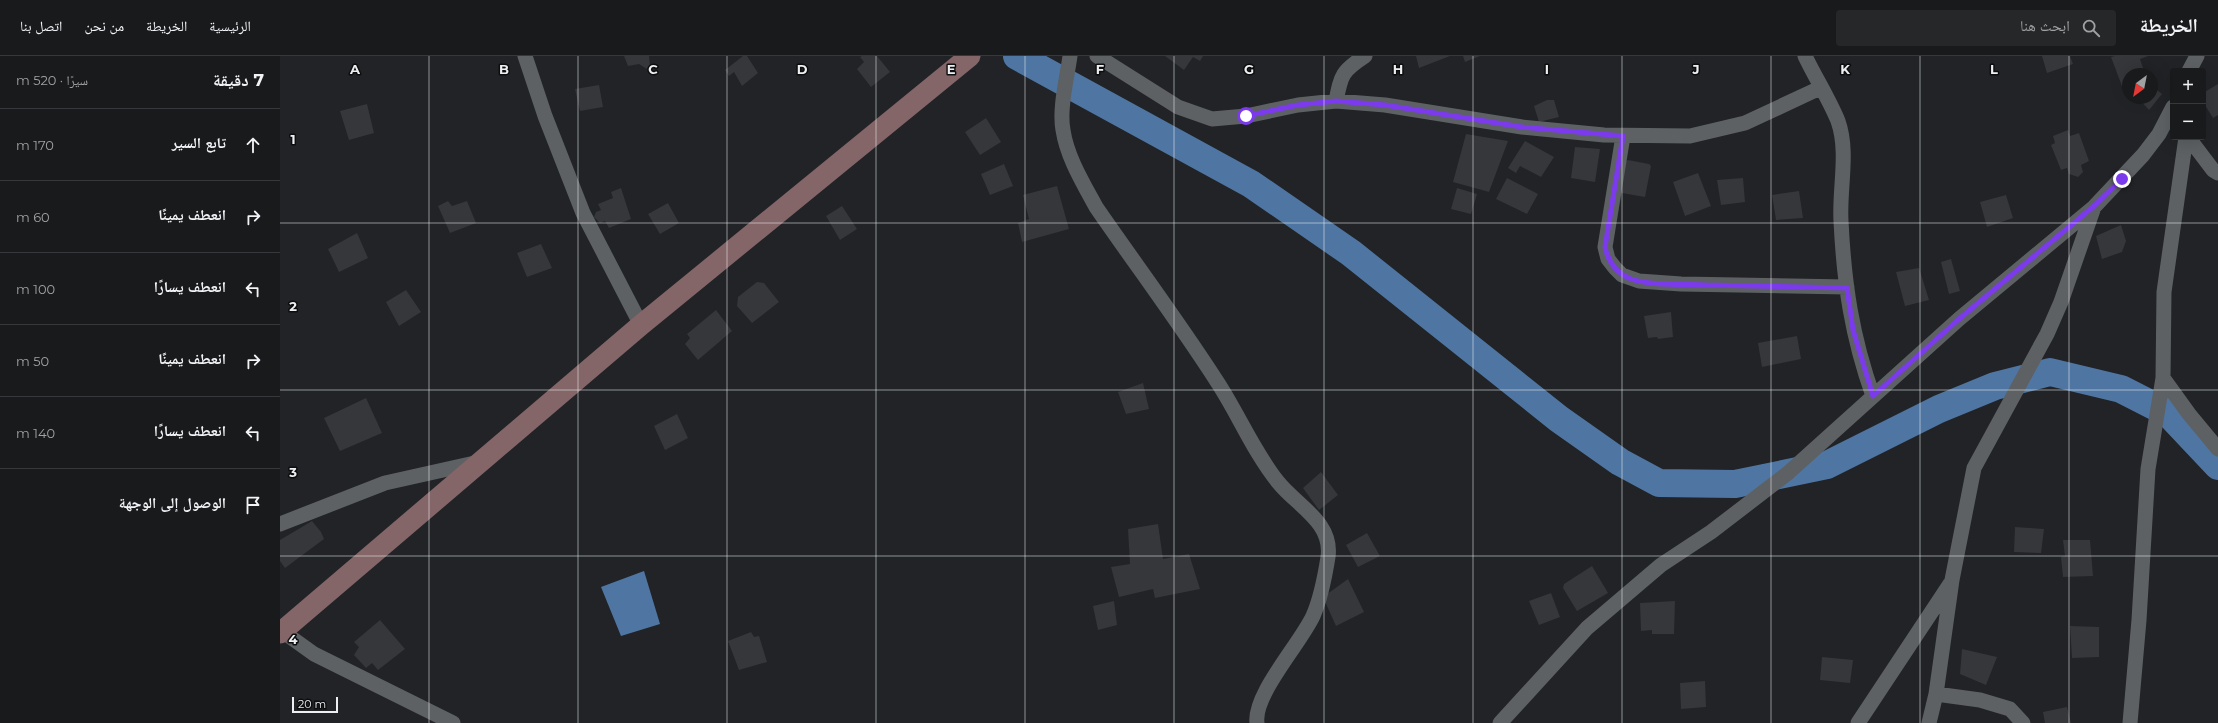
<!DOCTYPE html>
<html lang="ar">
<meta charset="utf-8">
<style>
body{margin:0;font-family:Montserrat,"Noto Naskh Arabic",sans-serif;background:#262729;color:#f1f3f6;direction:rtl}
.controls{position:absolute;right:12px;top:12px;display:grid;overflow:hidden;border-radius:4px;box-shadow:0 4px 16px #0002}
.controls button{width:36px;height:36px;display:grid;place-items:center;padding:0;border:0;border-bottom:1px solid #37383b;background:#191a1c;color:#f1f3f6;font:20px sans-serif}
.compass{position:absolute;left:1842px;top:12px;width:36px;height:36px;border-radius:50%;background:#191a1c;box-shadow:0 4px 16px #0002;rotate:212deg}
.scale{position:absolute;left:12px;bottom:10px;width:46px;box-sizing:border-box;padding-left:4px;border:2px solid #edeff0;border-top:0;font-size:11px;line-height:14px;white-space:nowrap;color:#edeff0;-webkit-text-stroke:3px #0c0d0e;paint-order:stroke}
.stop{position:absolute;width:12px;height:12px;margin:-9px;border:3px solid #7c3aed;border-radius:50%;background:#fff}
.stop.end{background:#7c3aed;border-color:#fff;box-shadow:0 1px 4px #0008}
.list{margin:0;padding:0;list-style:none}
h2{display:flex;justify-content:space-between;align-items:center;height:52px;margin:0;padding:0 16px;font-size:17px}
h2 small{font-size:13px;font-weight:400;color:#9fa1a3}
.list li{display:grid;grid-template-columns:26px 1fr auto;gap:12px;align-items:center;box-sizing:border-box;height:72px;padding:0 16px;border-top:1px solid #37383b}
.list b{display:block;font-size:15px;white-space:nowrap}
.list em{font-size:13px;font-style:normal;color:#9fa1a3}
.icon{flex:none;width:22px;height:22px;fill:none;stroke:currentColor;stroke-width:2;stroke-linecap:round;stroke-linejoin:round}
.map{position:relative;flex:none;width:1938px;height:667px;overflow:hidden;direction:ltr}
header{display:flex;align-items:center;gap:24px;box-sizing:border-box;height:56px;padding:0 20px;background:#191a1c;border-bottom:1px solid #37383b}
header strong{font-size:19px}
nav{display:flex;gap:22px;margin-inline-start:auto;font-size:14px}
.search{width:280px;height:36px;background:#262729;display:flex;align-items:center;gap:10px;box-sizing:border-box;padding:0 14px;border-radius:4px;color:#9fa1a3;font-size:15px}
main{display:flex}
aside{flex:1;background:#191a1c}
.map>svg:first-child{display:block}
.water{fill:#4f76a2}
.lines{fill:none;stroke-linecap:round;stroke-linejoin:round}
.river{stroke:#4f76a2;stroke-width:28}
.building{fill:#35373a}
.minor{stroke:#5e6164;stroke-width:15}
.secondary{stroke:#846568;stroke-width:21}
.route{stroke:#7c3aed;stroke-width:5}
.grid{fill:none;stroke:#edeff0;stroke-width:1;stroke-opacity:0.55}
.grid-label{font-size:13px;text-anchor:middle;font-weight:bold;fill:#edeff0;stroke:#0c0d0e;stroke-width:3;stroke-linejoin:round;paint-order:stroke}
</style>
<header>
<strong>الخريطة</strong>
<div class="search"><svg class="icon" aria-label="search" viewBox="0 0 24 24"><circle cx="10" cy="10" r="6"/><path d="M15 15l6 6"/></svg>ابحث هنا</div>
<nav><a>الرئيسية</a><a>الخريطة</a><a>من نحن</a><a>اتصل بنا</a></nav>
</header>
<main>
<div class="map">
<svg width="1938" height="667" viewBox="0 0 1938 667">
<rect width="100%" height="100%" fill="#212326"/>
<path class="water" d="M364,515L380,568L341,580L321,531Z"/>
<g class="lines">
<path class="river" d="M737,0L971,128L1071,197L1279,363L1340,406L1379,427L1455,428L1547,409L1659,353L1715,330L1770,316L1841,333L1888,357L1938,410"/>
</g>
<path class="building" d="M344,0H369L370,9L367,13L359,8L348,10Z
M463,0H467L478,17L462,30L454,16L449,20L445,14Z
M582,0H597L610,16L591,31L577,13L584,6L580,1Z
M885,0H923L920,5L913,1L904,14Z
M1136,0H1170L1139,12Z
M1183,0H1200L1185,6Z
M1762,0H1790L1793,8L1767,17Z
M1835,0H1868L1860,3L1865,18H1848V32L1843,33L1831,1Z
M1938,28V59L1933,62L1923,46V37Z
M319,29L323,51L300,55L295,33Z
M1872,30L1882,38L1869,54L1858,42H1872Z
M1267,44H1274L1279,61L1259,66L1254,50Z
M87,48L94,77L69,84L60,55Z
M706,62L721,86L700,99L685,76Z
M1788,74L1790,80L1799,77L1809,105L1801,109L1803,116L1798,121L1789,118L1787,112L1781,114L1771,89L1775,87L1773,80Z
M1186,78L1228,85L1209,136L1173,126Z
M1245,85L1274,101L1261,121L1240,110L1236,117L1228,112Z
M1295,91L1320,93L1315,126L1291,122Z
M1348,104L1369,108L1371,110L1365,141L1336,136L1344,106Z
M724,108L733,130L710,139L701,118Z
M1418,117L1431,150L1405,160L1393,126Z
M1227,122L1258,138L1247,158L1216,143Z
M1463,122L1465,146L1441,149L1437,124Z
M777,130L789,173L742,186L738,167L749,163L743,139Z
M341,132L351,163L329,172L325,165L320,167L314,161L316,156L321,154L318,148L333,142L331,136Z
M1177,132L1197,138L1191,158L1171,153Z
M1519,135L1523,162L1496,164L1492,139Z
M1726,139L1733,162L1707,171L1700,146Z
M168,145L172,150L187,145L196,167L170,177L158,150Z
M388,147L399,167L380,178L368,158Z
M562,150L577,173L560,184L546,160Z
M1841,169L1846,185L1842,196L1822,203L1816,180Z
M77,177L88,202L59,216L48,193Z
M261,188L272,212L247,221L237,197Z
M1671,203L1680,235L1669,238L1661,206Z
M1639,212L1649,244L1625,250L1616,216Z
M477,226L484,227L499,246L472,267L457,250L458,241Z
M126,234L141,256L119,270L106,246Z
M436,254L452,275L418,304L405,288L410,282L407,278Z
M1391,256L1393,281L1378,283L1377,281L1368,282L1364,260Z
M1517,280L1521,303L1482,311L1478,287Z
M863,327L869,353L846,358L838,336Z
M86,342L102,377L60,395L44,362Z
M397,358L408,382L385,394L374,370Z
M1041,416L1058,439L1039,454L1023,432Z
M32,465L41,476L44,483L5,512L0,505V484Z
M878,468L883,503L909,498L920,533L875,542L873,533L839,541L831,511L850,508L848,473Z
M1735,471L1764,473L1761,497L1734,496Z
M1087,477L1100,500L1078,511L1066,489Z
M1783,484H1810L1813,520L1783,521L1781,501L1785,500Z
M1312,510L1328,537L1297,555L1283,532L1284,528Z
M1068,523L1084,556L1056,570L1043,541Z
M1271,537L1280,561L1259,569L1249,545Z
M834,545L837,569L818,574L813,550Z
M1395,545L1394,578H1372V574L1361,575L1360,547Z
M100,564L125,593L98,614L92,607L86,612L74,599L79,591L74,586Z
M1790,570L1819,571V601L1792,602Z
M471,576L474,581L479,580L487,606L459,614L448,585Z
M1682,593L1717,601L1706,629L1680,618Z
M1542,601L1573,604L1570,627L1540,624Z
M1425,625L1426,651L1401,653L1400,627Z
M1787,651L1791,667H1765L1763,656Z"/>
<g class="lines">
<path class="minor" d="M245,0L265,60L303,157L361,269
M790,0C787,22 779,53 783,74C787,101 803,127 816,151C856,209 898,265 936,324C958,357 973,395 998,426C1017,450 1053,466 1048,501C1045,520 1041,542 1033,560C1020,588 973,639 977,667
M817,0L898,51L932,63L966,60L1018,49L1056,45L1105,49L1242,71L1324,79L1410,80L1465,67L1540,32
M1525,0C1535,21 1549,43 1558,65C1569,96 1559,133 1561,165C1564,228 1572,281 1593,340
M1909,15L1917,0
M1056,45C1061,19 1062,15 1085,0
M1343,80L1325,191L1328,203L1335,212L1342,219L1359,225L1401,228L1567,231
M1908,81L1933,114L1938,117
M1883,322L1909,358L1938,393
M0,468L105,427L199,406
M2,575L34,598L173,667
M1656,638L1700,644L1730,653L1743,667
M1220,667L1307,572L1381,509L1431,476L1508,417L1679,263L1814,151L1863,99L1879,78L1893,51
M1578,667L1670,528
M1649,667L1656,638L1672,524L1694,412L1767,278L1781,246L1814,151
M1850,667L1859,564L1868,413L1883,322L1884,236L1906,81"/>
<path class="secondary" d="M0,577L361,269L690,0"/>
</g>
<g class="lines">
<path class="route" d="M966,60L1018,49L1056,45L1105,49L1242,71L1343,80L1325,191C1328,205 1336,217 1351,223C1371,230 1405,228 1426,229C1473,230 1520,231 1567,232L1573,274L1593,340L1679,263L1814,150L1842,123"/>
</g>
<path class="grid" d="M149,0V667M298,0V667M447,0V667M596,0V667M745,0V667M894,0V667M1044,0V667M1193,0V667M1342,0V667M1491,0V667M1640,0V667M1789,0V667M0,167H1938M0,334H1938M0,500H1938"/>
<g class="grid-label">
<text x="75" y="18">A</text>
<text x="224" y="18">B</text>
<text x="373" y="18">C</text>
<text x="522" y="18">D</text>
<text x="671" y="18">E</text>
<text x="820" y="18">F</text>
<text x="969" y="18">G</text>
<text x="1118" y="18">H</text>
<text x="1267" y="18">I</text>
<text x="1416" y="18">J</text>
<text x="1565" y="18">K</text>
<text x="1714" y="18">L</text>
<text x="13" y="88">1</text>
<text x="13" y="255">2</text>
<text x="13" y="421">3</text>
<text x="13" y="588">4</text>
</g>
</svg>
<div class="controls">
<button>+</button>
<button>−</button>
</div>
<svg class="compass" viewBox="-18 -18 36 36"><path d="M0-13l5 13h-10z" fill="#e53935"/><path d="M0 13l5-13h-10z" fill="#9fa1a3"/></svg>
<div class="scale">20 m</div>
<div class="stop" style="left:966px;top:60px"></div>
<div class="stop end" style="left:1842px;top:123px"></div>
</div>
<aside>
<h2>7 دقيقة<small>سيرًا · 520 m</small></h2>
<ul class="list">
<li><svg class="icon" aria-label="ahead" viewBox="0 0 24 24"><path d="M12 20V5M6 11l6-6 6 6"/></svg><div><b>تابع السير</b></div><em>170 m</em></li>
<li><svg class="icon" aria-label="right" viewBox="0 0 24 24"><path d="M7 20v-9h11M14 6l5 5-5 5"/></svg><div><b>انعطف يمينًا</b></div><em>60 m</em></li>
<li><svg class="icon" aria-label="left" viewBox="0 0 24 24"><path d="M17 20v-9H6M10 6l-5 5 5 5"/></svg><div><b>انعطف يسارًا</b></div><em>100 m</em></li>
<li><svg class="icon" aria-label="right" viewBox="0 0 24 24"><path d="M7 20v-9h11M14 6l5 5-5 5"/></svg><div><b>انعطف يمينًا</b></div><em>50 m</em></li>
<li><svg class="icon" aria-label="left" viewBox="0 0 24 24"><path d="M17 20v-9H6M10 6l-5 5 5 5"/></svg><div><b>انعطف يسارًا</b></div><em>140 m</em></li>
<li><svg class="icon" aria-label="arrive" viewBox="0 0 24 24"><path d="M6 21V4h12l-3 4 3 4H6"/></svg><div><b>الوصول إلى الوجهة</b></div></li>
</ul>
</aside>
</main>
